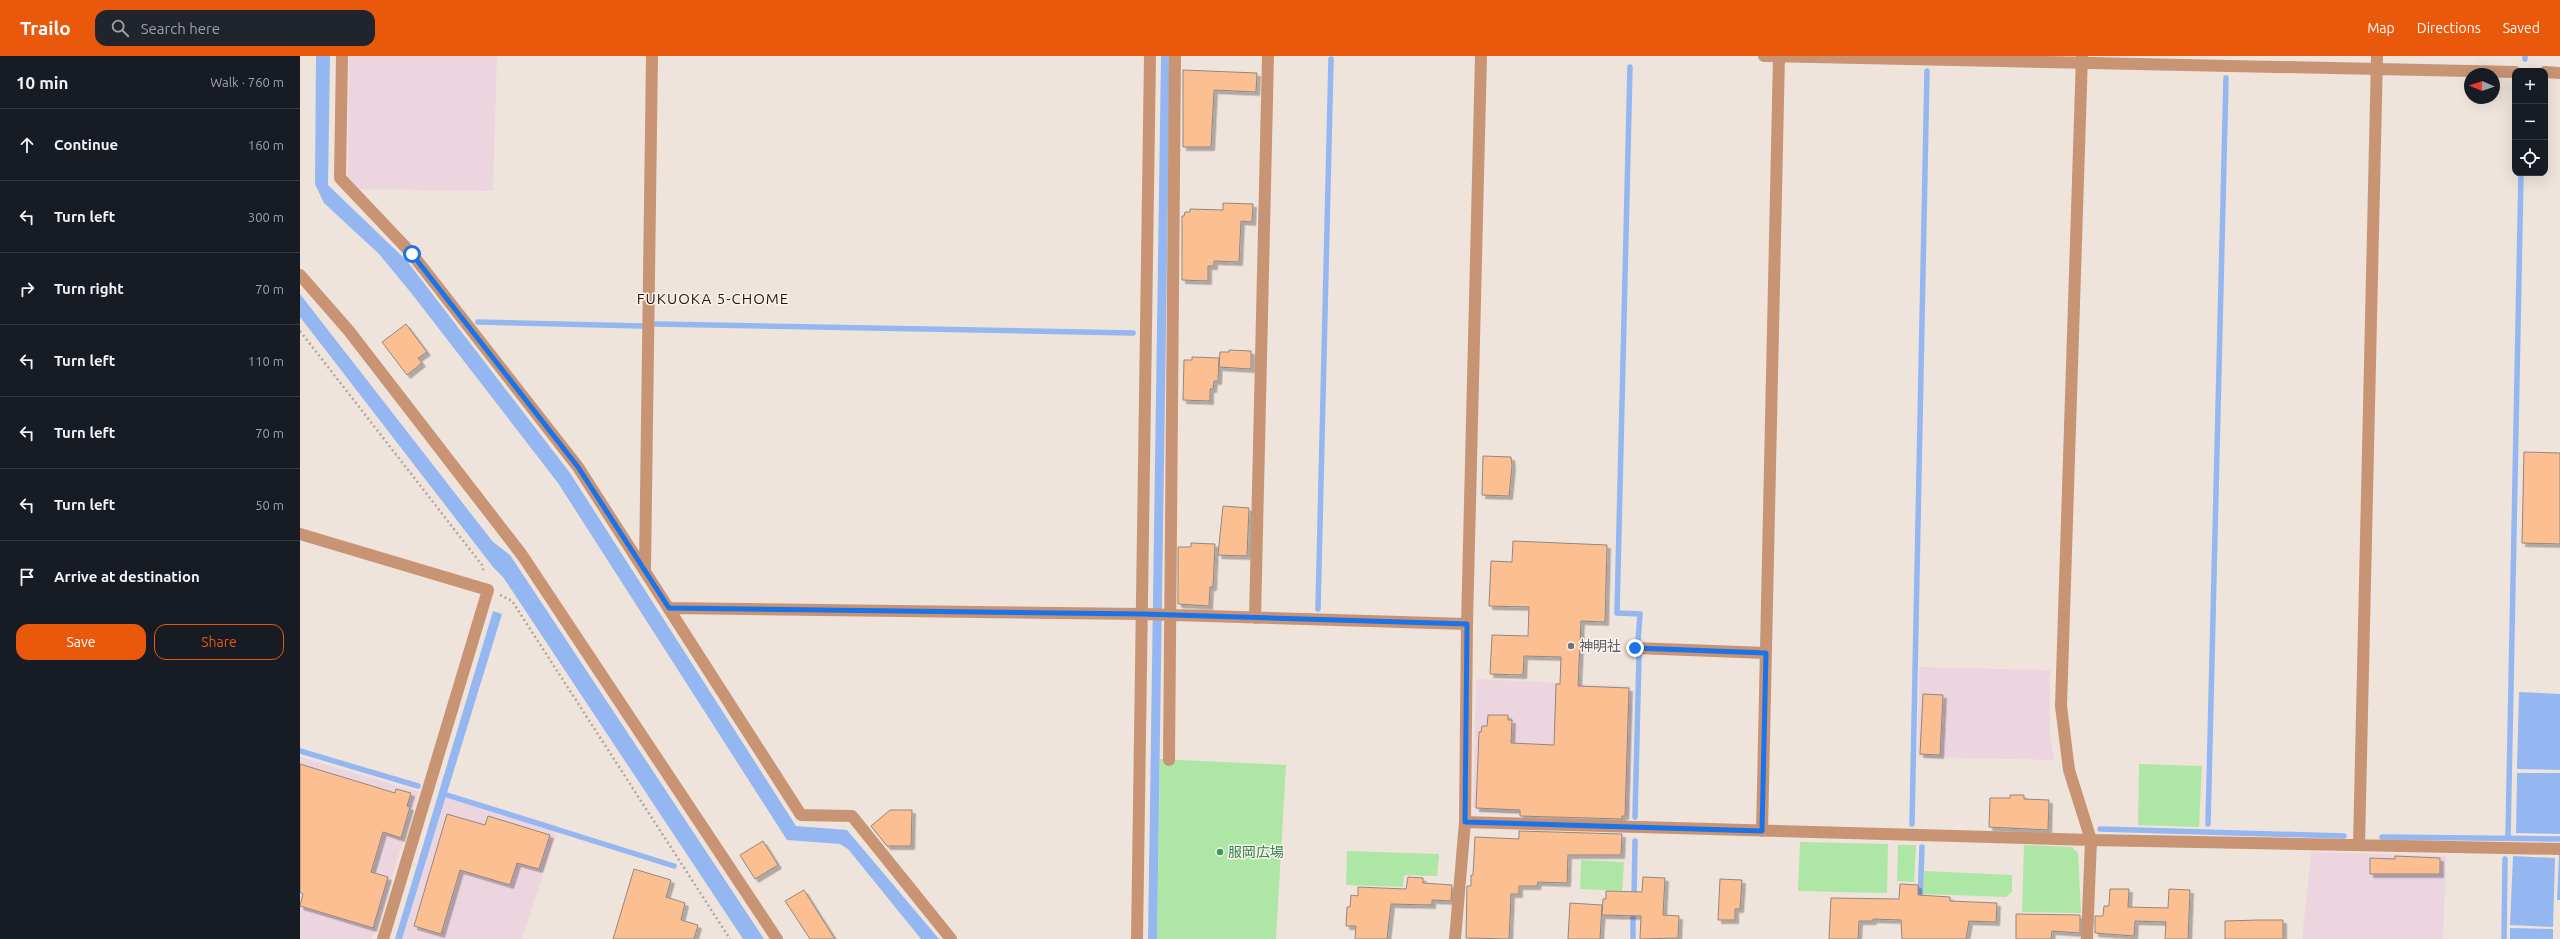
<!DOCTYPE html>
<meta charset="utf-8">
<style>
body{margin:0;font-family:Ubuntu,"Noto Sans JP",sans-serif;background:#20242c;color:#f1f3f6}
.controls{position:absolute;right:12px;top:12px;display:grid;overflow:hidden;border-radius:8px;box-shadow:0 4px 16px #0002}
.controls button{width:36px;height:36px;display:grid;place-items:center;padding:0;border:0;border-bottom:1px solid #363941;background:#171b24;color:#f1f3f6;font:20px sans-serif}
.compass{position:absolute;left:2164px;top:12px;width:36px;height:36px;border-radius:50%;background:#171b24;box-shadow:0 4px 16px #0002;rotate:272deg}
.stop{position:absolute;width:12px;height:12px;margin:-9px;border:3px solid #1a73e8;border-radius:50%;background:#fff}
.stop.end{background:#1a73e8;border-color:#fff;box-shadow:0 1px 4px #0008}
.list{margin:0;padding:0;list-style:none}
h2{display:flex;justify-content:space-between;align-items:center;height:52px;margin:0;padding:0 16px;font-size:17px}
h2 small{font-size:13px;font-weight:400;color:#9ea1a6}
.list li{display:grid;grid-template-columns:26px 1fr auto;gap:12px;align-items:center;box-sizing:border-box;height:72px;padding:0 16px;border-top:1px solid #363941}
.list b{display:block;font-size:15px;white-space:nowrap}
.list em{font-size:13px;font-style:normal;color:#9ea1a6}
.actions{display:flex;gap:8px;padding:12px 16px}
.actions a{flex:1;padding:9px 0;border:1px solid #ea580c;border-radius:12px;text-align:center;font-size:14px;color:#ea580c}
.actions .main{background:#ea580c;color:#fff}
.icon{flex:none;width:22px;height:22px;fill:none;stroke:currentColor;stroke-width:2;stroke-linecap:round;stroke-linejoin:round}
.map{position:relative;flex:none;width:2260px;height:883px;overflow:hidden}
header{display:flex;align-items:center;gap:24px;box-sizing:border-box;height:56px;padding:0 20px;background:#ea580c;color:#fff}
header strong{font-size:19px}
nav{display:flex;gap:22px;margin-inline-start:auto;font-size:14px}
.search{width:280px;height:36px;background:#20242c;display:flex;align-items:center;gap:10px;box-sizing:border-box;padding:0 14px;border-radius:12px;color:#9ea1a6;font-size:15px}
main{display:flex}
aside{flex:1;background:#171b24}
.map>svg:first-child{display:block}
.industrial{fill:#edd5df}
.green{fill:#aee6a6}
.water{fill:#94b7f2}
.lines{fill:none;stroke-linecap:round;stroke-linejoin:round}
.stream{stroke:#94b7f2;stroke-width:5.5}
.building{fill:#fcbf91;stroke:#918780;filter:url(#shadow)}
.path{stroke:#afa6a0;stroke-width:2.5;stroke-dasharray:2 3;stroke-linecap:butt}
.minor{stroke:#c99473;stroke-width:12}
.route{stroke:#1a73e8;stroke-width:5}
.worship-dot{fill:#6b7280;stroke:#fdf1e9;stroke-width:1.5}
.leisure-dot{fill:#2e9e5b;stroke:#fdf1e9;stroke-width:1.5}
.labels{text-anchor:middle;dominant-baseline:central;stroke-width:3;stroke-linejoin:round;paint-order:stroke}
.worship-label{font-size:14px;fill:#5b616d;stroke:#fdf1e9;text-anchor:start}
.leisure-label{font-size:14px;fill:#27864d;stroke:#fdf1e9;text-anchor:start}
.neighbourhood-label{font-size:15px;letter-spacing:1px;fill:#1c1816;stroke:#fdf1e9}
</style>
<header>
<strong>Trailo</strong>
<div class="search"><svg class="icon" aria-label="search" viewBox="0 0 24 24"><circle cx="10" cy="10" r="6"/><path d="M15 15l6 6"/></svg>Search here</div>
<nav><a>Map</a><a>Directions</a><a>Saved</a></nav>
</header>
<main>
<aside>
<h2>10 min<small>Walk · 760 m</small></h2>
<ul class="list">
<li><svg class="icon" aria-label="ahead" viewBox="0 0 24 24"><path d="M12 20V5M6 11l6-6 6 6"/></svg><div><b>Continue</b></div><em>160 m</em></li>
<li><svg class="icon" aria-label="left" viewBox="0 0 24 24"><path d="M17 20v-9H6M10 6l-5 5 5 5"/></svg><div><b>Turn left</b></div><em>300 m</em></li>
<li><svg class="icon" aria-label="right" viewBox="0 0 24 24"><path d="M7 20v-9h11M14 6l5 5-5 5"/></svg><div><b>Turn right</b></div><em>70 m</em></li>
<li><svg class="icon" aria-label="left" viewBox="0 0 24 24"><path d="M17 20v-9H6M10 6l-5 5 5 5"/></svg><div><b>Turn left</b></div><em>110 m</em></li>
<li><svg class="icon" aria-label="left" viewBox="0 0 24 24"><path d="M17 20v-9H6M10 6l-5 5 5 5"/></svg><div><b>Turn left</b></div><em>70 m</em></li>
<li><svg class="icon" aria-label="left" viewBox="0 0 24 24"><path d="M17 20v-9H6M10 6l-5 5 5 5"/></svg><div><b>Turn left</b></div><em>50 m</em></li>
<li><svg class="icon" aria-label="arrive" viewBox="0 0 24 24"><path d="M6 21V4h12l-3 4 3 4H6"/></svg><div><b>Arrive at destination</b></div></li>
</ul>
<div class="actions"><a class="main">Save</a><a>Share</a></div>
</aside>
<div class="map">
<svg width="2260" height="883" viewBox="0 0 2260 883">
<defs>
<filter id="shadow"><feDropShadow dx="3.5" dy="3.5" stdDeviation="0" flood-color="#0004"/></filter>
</defs>
<rect width="100%" height="100%" fill="#efe4dc"/>
<path class="industrial" d="M49,0H197L193,135L56,133L48,122Z
M1619,611L1750,614V678L1754,704L1618,701Z
M1176,623L1331,630L1330,760L1179,756L1173,750Z
M0,701L119,736L72,883H0Z
M147,737L259,770L222,883H102Z
M2011,796L2146,800L2143,883H2002Z"/>
<path class="green" d="M860,703L986,709L976,883H857Z
M1839,708L1902,710L1899,771L1838,769Z
M1500,786L1588,788L1587,837L1498,835Z
M1598,789H1616L1614,826L1597,825Z
M1724,789L1772,791L1778,797L1781,857L1722,856Z
M1047,795L1139,798L1137,820L1104,819L1103,831L1046,829Z
M1281,804L1324,806L1322,835L1280,833Z
M1624,815L1712,819V836L1706,841L1623,838Z"/>
<path class="water" d="M16,0H30L28,129L107,205L270,417L496,770L547,774L639,883H621L548,793L540,788L487,784L258,427L112,238L79,198L24,147L15,128Z
M861,0H870L857,883H848Z
M0,238L193,486L210,499L464,883H443L203,521L193,511L0,261Z
M193,555L202,558L102,883H95Z
M2219,636L2260,638V714L2217,713Z
M2217,717H2260V778L2216,777Z
M2259,799H2260V844H2257Z
M2213,800L2255,802L2253,871L2210,869Z
M2210,872L2253,873V883H2210Z"/>
<g class="lines">
<path class="stream" d="M2225,3V0
M1330,11L1317,557L1340,558L1338,585
M178,266L341,270
M356,268L833,277
M1018,553L1031,3
M0,695L118,730
M147,739L374,810
M1335,761L1339,600
M1612,768L1627,15
M1908,768L1926,22
M1800,773L2044,780
M2082,781L2260,783
M2208,782L2221,117
M1334,843L1335,785
M1620,847L1622,791
M1333,883V853
M2204,883L2205,803"/>
</g>
<path class="building" d="M883,14L957,17L956,36L914,34L911,91H883Z
M923,147L953,148L952,166L941,165L939,206L914,205V210H908V225L882,224V160H884L885,156H890V153L923,154Z
M106,268L127,296L118,302L122,307L107,319L82,286Z
M929,294L951,295V313L919,311L920,296H929Z
M892,301L919,302L918,325H914L913,333H910V345L883,344L884,304H892Z
M2224,396L2260,397V488L2222,487Z
M1183,400L1211,401L1212,410L1209,440L1182,439Z
M923,450L949,452L947,500L918,499Z
M1213,485L1307,489L1305,566L1281,565L1278,630L1329,632L1325,760H1322V763L1220,760V754L1176,752L1179,676H1181L1182,670H1187L1188,659H1208V664H1212L1211,687L1254,689L1256,628H1260L1261,601L1224,600L1223,619L1190,618L1192,579L1228,580L1229,551L1189,550L1191,505L1212,506Z
M891,487L915,488L913,531H910L909,550L878,548V491H891Z
M1623,638L1643,639L1640,699L1620,698Z
M0,708L95,737L96,733L111,737L107,750L110,751L101,782L83,776L71,816L88,821L73,872L0,850L3,838L0,836Z
M1710,739H1724V743L1749,744L1748,774L1689,771L1690,742H1710Z
M590,754H612L611,790H587L571,770Z
M147,758L185,769L188,760L250,779L239,813L217,807L210,829L160,814L141,878L114,870Z
M1219,775L1322,778L1321,799H1268L1267,827L1238,826L1237,830H1219V838H1211L1209,883L1166,882L1167,830H1171V819H1173L1175,781L1219,783Z
M463,785L478,809L455,823L440,799Z
M2095,800L2140,802V818H2070V802L2095,803Z
M334,813L371,824L366,841L385,847L381,864L398,869L394,883H313Z
M1108,821L1123,822V827L1152,829L1151,845L1132,844V849L1091,848L1087,883H1055L1056,870H1046L1047,851H1050L1051,839L1058,840V831L1106,833Z
M1343,821L1365,822L1363,859L1379,860L1378,882L1340,883L1341,860L1302,859L1303,843H1306V835L1342,836Z
M1420,823L1442,824L1440,853H1435V864H1418Z
M1600,828L1618,829V839L1650,841V845L1697,847L1696,866L1669,865L1666,883H1602L1601,864L1573,863V865H1559L1558,883H1529L1531,842L1599,843Z
M1810,833H1829L1828,851L1868,852L1869,833L1890,834L1888,883H1865L1866,866L1835,865L1834,880L1795,877V860H1803L1804,850H1809Z
M504,834L519,858L535,883H510L493,857L485,845Z
M1270,847L1302,849L1300,883H1268Z
M1716,858L1780,859V877L1752,875L1751,883H1716Z
M1959,864H1983V883H1925V865Z"/>
<g class="lines">
<path class="path" d="M0,275L182,509L184,517
M200,539L212,545L430,883"/>
<path class="minor" d="M42,0L40,122L112,198L278,411L501,759L552,760L651,883
M1464,0L2215,16
M1782,0L1761,650L1769,714L1791,784L1787,883
M2245,16L2260,17
M0,219L49,275L222,499L477,883
M0,478L188,534L83,883
M345,513L352,0
M369,552L842,558L1167,568
M955,562L968,0
M1335,592L1466,597
M869,704L875,0
M1165,766L1791,784L2260,793
M1462,775L1479,0
M2059,789L2077,0
M837,883L850,0
M1155,883L1165,766L1167,568L1181,0"/>
</g>
<g class="lines">
<path class="route" d="M112,198L278,411L369,552L842,558L1167,568L1165,766L1462,775L1466,597L1335,592"/>
</g>
<circle class="worship-dot" cx="1271" cy="590" r="4"/>
<circle class="leisure-dot" cx="920" cy="796" r="4"/>
<g class="labels">
<g class="worship-label">
<text x="1279" y="590">神明社</text>
</g>
<g class="leisure-label">
<text x="928" y="796">服岡広場</text>
</g>
<g class="neighbourhood-label">
<text x="413" y="242">FUKUOKA 5-CHOME</text>
</g>
</g>
</svg>
<div class="controls">
<button>+</button>
<button>−</button>
<button><svg class="icon" aria-label="locate" viewBox="0 0 24 24"><circle cx="12" cy="12" r="6"/><path d="M12 2v4M12 18v4M2 12h4M18 12h4"/></svg></button>
</div>
<svg class="compass" viewBox="-18 -18 36 36"><path d="M0-13l5 13h-10z" fill="#e53935"/><path d="M0 13l5-13h-10z" fill="#9ea1a6"/></svg>
<div class="stop" style="left:112px;top:198px"></div>
<div class="stop end" style="left:1335px;top:592px"></div>
</div>
</main>
